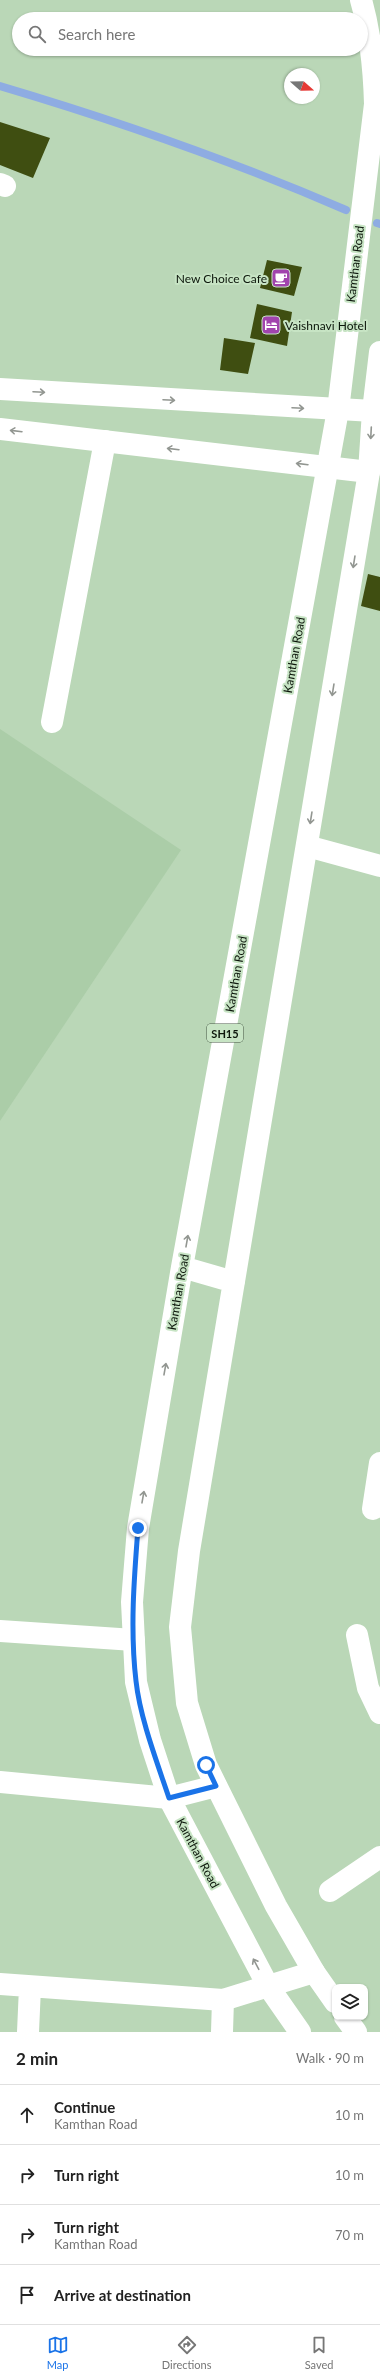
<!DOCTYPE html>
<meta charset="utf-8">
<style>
body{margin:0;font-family:Lato,sans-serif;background:#f2f2f2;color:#222}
.controls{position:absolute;right:12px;bottom:12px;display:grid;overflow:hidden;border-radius:8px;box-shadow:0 1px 3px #0004}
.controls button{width:36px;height:36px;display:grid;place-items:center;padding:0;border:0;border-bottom:1px solid #e0e0e0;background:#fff;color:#222;font:20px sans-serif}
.compass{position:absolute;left:284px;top:68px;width:36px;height:36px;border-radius:50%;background:#fff;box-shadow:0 1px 3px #0004;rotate:110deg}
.stop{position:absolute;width:12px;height:12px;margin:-9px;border:3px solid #1a73e8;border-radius:50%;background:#fff}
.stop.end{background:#1a73e8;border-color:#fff;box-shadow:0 1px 4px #0008}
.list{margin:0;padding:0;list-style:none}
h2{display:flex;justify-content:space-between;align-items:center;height:52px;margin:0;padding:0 16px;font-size:17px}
h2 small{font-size:13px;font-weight:400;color:#767676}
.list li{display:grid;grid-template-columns:26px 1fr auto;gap:12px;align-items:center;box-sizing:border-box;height:60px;padding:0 16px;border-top:1px solid #e0e0e0}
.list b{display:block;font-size:15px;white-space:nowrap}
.list p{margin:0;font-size:13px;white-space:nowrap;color:#767676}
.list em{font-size:13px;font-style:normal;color:#767676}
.icon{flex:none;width:22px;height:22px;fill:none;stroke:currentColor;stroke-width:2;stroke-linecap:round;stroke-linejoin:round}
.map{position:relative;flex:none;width:380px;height:2032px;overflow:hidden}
.search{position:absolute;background:#fff;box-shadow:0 1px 3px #0004;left:12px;right:12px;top:12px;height:44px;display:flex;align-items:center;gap:10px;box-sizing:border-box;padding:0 14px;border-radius:22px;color:#767676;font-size:15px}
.sheet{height:292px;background:#fff}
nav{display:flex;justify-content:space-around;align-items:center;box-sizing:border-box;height:56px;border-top:1px solid #e0e0e0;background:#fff;font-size:11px;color:#767676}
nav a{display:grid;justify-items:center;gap:2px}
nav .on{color:#1a73e8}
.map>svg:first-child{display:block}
.built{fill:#abcda8}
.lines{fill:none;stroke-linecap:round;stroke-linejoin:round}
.stream{stroke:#8eace2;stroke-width:8}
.building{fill:#3f4e11}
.minor{stroke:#fff;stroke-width:22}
.secondary{stroke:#fff;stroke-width:22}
.primary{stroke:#fff;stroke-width:22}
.oneway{stroke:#929691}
.route{stroke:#1a73e8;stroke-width:5}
.labels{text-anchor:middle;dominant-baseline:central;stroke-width:4;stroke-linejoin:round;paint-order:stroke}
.shield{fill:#c7e4c4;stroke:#445442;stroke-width:1}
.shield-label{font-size:11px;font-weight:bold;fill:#0c160b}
.street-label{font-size:12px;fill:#0c160b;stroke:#c7e4c4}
.poi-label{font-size:12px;fill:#0c160b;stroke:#c7e4c4;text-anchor:end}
</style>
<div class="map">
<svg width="380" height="2032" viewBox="0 0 380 2032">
<rect width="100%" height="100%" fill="#bad7b7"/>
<path class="built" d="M0,729L181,850L0,1121Z"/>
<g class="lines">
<path class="stream" d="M0,86C118,121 233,161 346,210
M377,223L380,224"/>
</g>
<path class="building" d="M0,122L50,138L33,178L0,165Z
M267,260L302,267L294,296L260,288Z
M257,304L292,312L287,346L250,338Z
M224,338L255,343L248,374L220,370Z
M368,574L380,577V611L361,606Z"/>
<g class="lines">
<path class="minor" d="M0,184L5,186
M52,722L105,441
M307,846L380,866
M373,1509L380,1463
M0,1631L134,1640
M357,1635L368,1688L380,1713
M0,1782L169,1798L216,1786
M330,1891L380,1857
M0,1984L223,2000L314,1972
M28,2032L30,1987
M222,2032L223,2000"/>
<path class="secondary" d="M0,389L373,411
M0,429L369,472"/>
<path class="primary" d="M182,1267L234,1282
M335,2002L314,1972L276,1906L206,1765L187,1703L180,1627L189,1551L369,472L373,411L380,352
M345,2017L356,2032
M300,2032L268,1986L169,1798L150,1740L136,1682L132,1602L138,1528L182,1267L338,410L375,104C374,68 371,35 361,0"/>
</g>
<defs><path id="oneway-shaft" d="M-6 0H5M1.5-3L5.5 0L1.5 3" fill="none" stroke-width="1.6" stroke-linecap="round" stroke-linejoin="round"/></defs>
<g class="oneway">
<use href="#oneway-shaft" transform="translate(39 392) rotate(3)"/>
<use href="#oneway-shaft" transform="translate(169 400) rotate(3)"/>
<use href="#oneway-shaft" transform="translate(298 408) rotate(3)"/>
<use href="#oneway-shaft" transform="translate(16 431) rotate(-173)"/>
<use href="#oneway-shaft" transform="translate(371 433) rotate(93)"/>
<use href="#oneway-shaft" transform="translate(173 449) rotate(-173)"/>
<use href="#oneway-shaft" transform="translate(302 464) rotate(-173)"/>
<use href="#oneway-shaft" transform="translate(354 562) rotate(99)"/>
<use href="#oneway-shaft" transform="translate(333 690) rotate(99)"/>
<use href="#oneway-shaft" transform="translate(311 818) rotate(99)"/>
<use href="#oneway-shaft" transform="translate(187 1241) rotate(-80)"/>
<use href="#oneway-shaft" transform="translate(165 1369) rotate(-80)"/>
<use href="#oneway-shaft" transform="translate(143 1497) rotate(-80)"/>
<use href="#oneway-shaft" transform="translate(256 1964) rotate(-118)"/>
</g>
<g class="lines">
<path class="route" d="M138,1528C134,1579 130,1630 136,1681C140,1718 157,1762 169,1798L216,1786L206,1765"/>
</g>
<defs>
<symbol id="cafe-square" viewBox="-11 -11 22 22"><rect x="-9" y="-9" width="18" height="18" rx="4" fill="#a144ad" stroke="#c7e4c4"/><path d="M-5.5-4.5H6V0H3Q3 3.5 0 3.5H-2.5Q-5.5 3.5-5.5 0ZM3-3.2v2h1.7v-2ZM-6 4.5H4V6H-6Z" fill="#fff"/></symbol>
<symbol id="hotel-square" viewBox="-11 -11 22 22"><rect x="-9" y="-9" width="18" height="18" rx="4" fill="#a144ad" stroke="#c7e4c4"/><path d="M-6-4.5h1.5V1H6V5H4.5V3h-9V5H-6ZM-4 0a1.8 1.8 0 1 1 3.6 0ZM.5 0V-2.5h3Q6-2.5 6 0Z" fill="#fff"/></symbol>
</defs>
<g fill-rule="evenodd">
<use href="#cafe-square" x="270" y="267" width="22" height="22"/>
<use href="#hotel-square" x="260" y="314" width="22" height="22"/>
</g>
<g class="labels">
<rect class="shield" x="207" y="1024" width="36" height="18" rx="3"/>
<g class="shield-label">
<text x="225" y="1033">SH15</text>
</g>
<g class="street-label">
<text transform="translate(355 264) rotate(-83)">Kamthan Road</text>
<text transform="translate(294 655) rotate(-80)">Kamthan Road</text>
<text transform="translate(236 974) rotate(-80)">Kamthan Road</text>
<text transform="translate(178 1292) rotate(-80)">Kamthan Road</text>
<text transform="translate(198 1853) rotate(62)">Kamthan Road</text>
</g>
<g class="poi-label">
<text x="267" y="278">New Choice Cafe</text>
<text x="285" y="325" text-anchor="start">Vaishnavi Hotel</text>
</g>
</g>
</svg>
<div class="controls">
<button><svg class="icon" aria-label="layers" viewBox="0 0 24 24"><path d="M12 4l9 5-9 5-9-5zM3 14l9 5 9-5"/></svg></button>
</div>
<svg class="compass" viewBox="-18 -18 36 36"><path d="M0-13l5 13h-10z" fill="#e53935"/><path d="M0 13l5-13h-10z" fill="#767676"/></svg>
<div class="stop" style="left:206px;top:1765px"></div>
<div class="stop end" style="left:138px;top:1528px"></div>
<div class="search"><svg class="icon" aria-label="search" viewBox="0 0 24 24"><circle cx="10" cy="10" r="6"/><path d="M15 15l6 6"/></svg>Search here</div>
</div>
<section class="sheet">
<h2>2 min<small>Walk · 90 m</small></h2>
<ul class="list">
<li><svg class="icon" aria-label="ahead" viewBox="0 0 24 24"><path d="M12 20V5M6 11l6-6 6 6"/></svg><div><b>Continue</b><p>Kamthan Road</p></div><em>10 m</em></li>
<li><svg class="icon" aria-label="right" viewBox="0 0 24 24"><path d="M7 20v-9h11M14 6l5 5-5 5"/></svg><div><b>Turn right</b></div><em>10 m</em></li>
<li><svg class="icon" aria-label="right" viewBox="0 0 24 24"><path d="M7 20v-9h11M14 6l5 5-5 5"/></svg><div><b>Turn right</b><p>Kamthan Road</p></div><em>70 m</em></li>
<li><svg class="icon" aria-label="arrive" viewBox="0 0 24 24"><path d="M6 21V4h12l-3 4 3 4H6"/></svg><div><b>Arrive at destination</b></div></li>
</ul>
</section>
<nav>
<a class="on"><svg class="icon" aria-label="map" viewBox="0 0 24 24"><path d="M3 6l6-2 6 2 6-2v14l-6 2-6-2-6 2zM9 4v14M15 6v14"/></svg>Map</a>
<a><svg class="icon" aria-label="directions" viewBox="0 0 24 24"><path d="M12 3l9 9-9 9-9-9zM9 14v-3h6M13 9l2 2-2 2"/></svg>Directions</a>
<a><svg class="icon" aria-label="saved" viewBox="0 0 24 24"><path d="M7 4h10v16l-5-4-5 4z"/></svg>Saved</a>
</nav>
